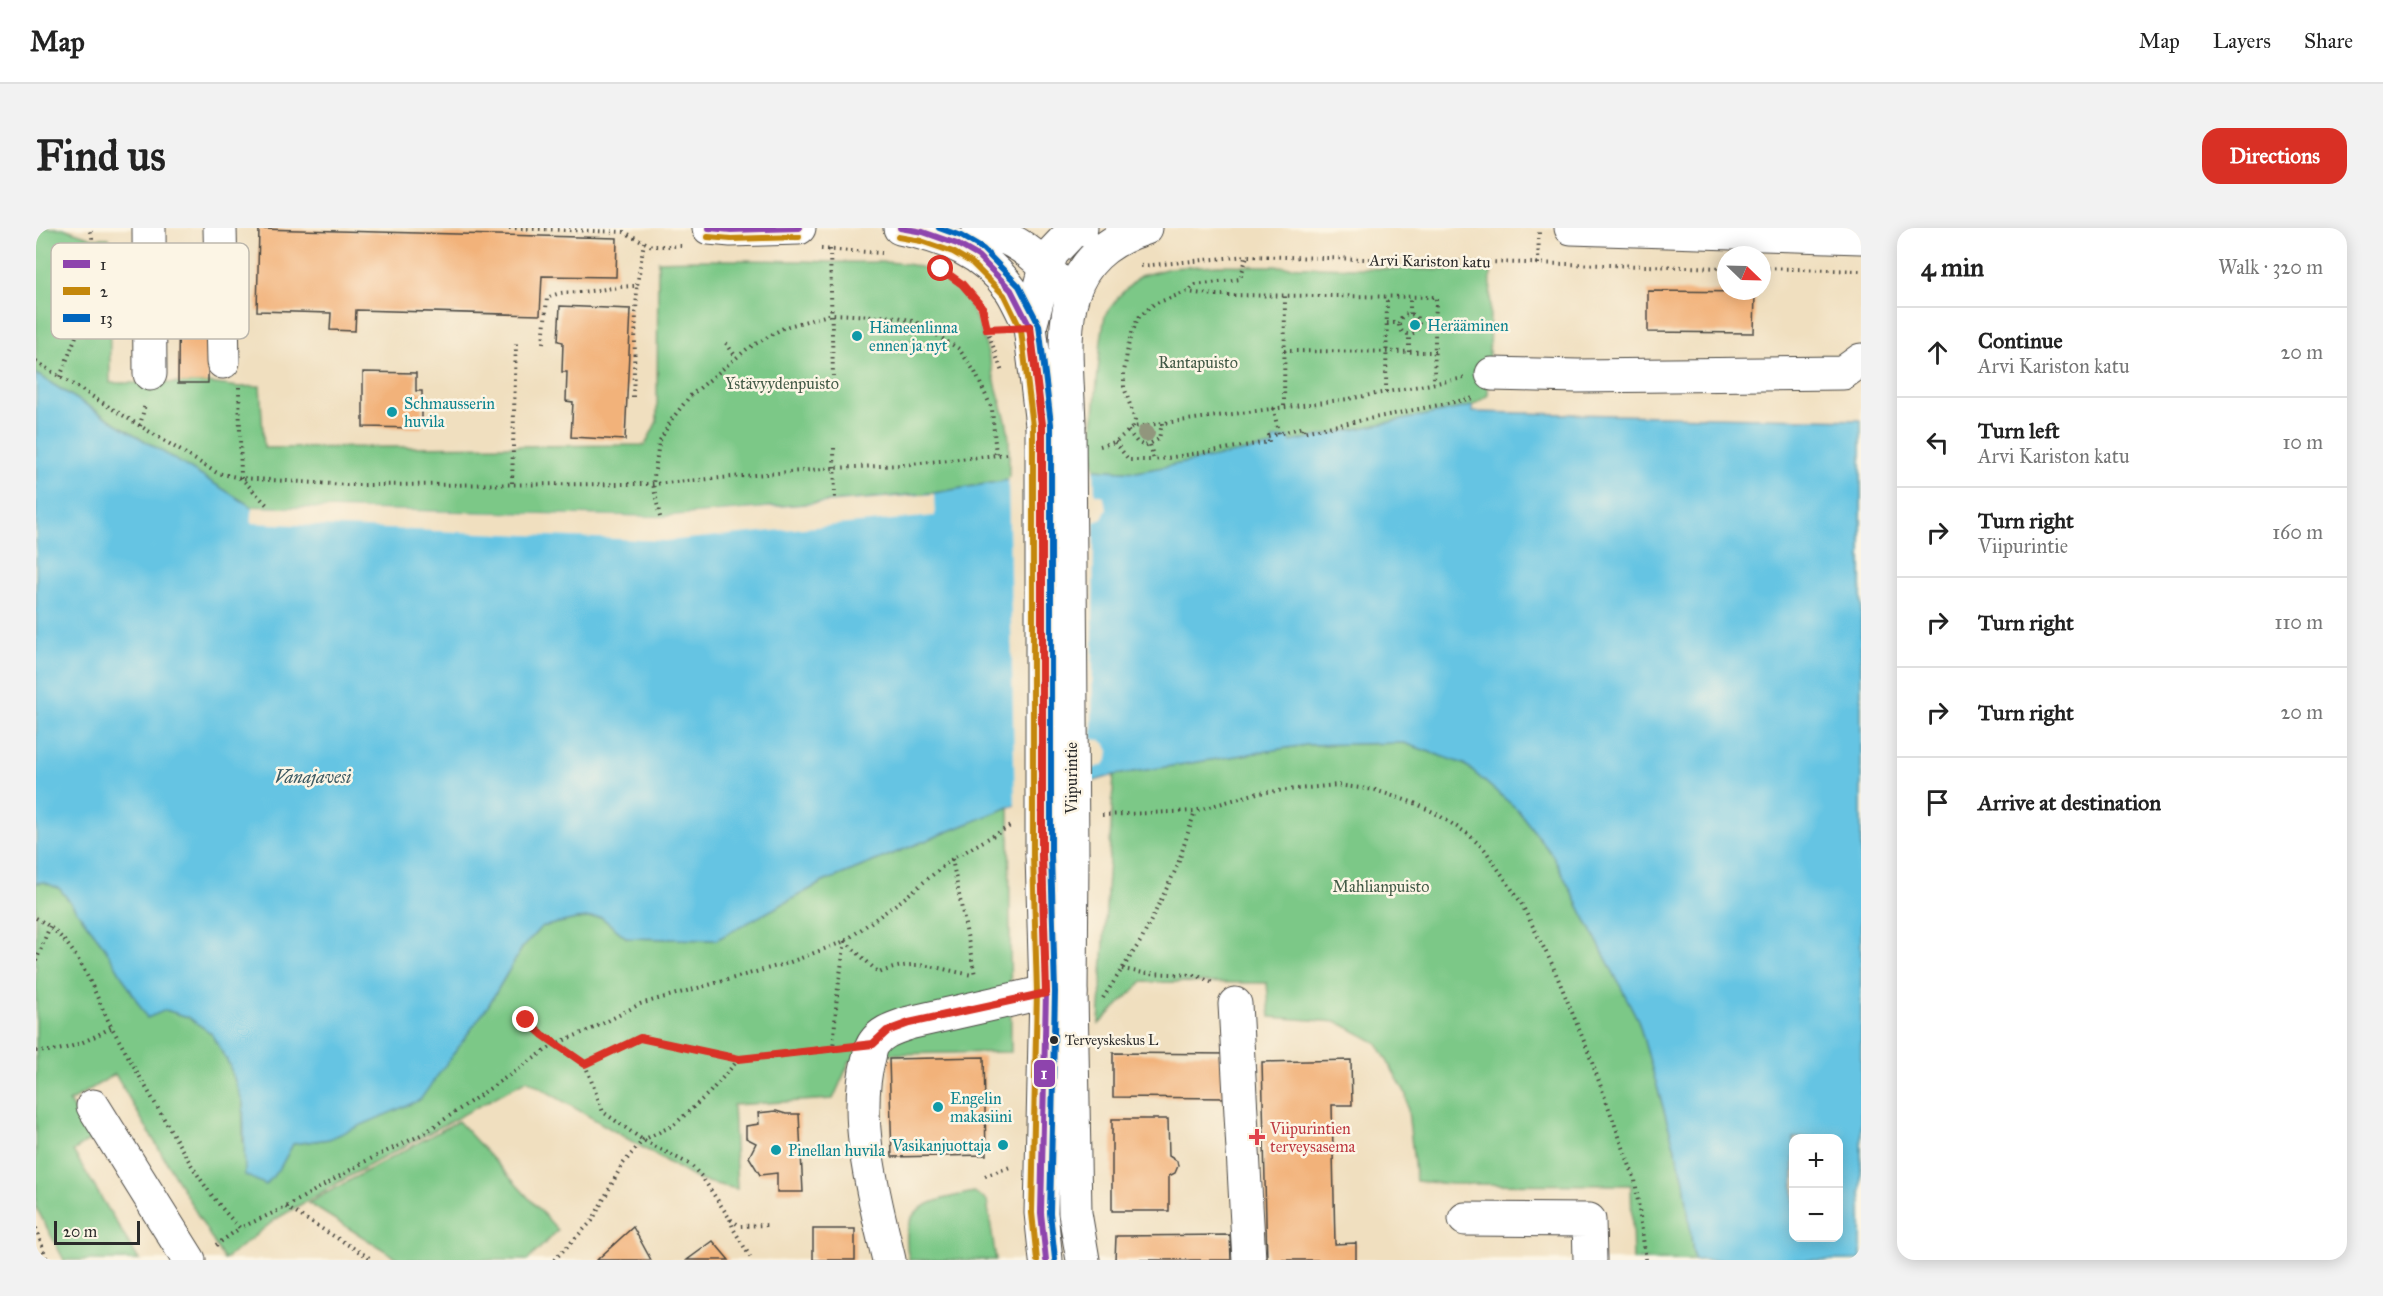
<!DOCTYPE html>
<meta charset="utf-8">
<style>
body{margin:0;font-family:"IM FELL Great Primer",serif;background:#f2f2f2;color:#222}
.controls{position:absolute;right:18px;bottom:18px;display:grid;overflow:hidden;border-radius:12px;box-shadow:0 3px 15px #0003}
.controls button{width:54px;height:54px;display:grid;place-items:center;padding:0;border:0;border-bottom:2px solid #e0e0e0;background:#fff;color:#222;font:30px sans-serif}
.compass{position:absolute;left:1681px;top:18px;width:54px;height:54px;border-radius:50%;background:#fff;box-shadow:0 3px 15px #0003;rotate:113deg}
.scale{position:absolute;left:18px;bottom:15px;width:86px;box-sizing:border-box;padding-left:6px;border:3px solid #2b2b2b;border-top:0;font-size:16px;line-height:21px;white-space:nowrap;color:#2b2b2b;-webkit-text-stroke:4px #fcf5e5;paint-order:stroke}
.stop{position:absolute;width:18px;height:18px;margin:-14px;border:4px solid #d93025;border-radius:50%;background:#fff}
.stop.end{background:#d93025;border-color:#fff;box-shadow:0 2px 6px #0008}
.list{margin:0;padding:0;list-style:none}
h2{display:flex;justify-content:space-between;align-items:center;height:78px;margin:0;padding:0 24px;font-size:26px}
h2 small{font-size:20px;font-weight:400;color:#767676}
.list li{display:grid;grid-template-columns:39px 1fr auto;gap:18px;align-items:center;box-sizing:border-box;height:90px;padding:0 24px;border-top:2px solid #e0e0e0}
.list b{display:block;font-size:22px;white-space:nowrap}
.list p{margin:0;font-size:20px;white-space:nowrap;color:#767676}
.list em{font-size:20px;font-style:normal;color:#767676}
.icon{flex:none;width:33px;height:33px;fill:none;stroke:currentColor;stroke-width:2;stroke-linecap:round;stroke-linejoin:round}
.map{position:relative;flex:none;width:1825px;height:1032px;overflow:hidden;border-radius:18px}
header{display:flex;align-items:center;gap:36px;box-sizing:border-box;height:84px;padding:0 30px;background:#fff;border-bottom:2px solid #e0e0e0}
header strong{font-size:28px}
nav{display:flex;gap:33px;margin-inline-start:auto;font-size:21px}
.intro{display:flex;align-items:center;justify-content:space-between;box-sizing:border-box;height:144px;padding:0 36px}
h1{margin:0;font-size:42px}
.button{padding:15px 27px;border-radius:18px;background:#d93025;color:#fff;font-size:21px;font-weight:700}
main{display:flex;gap:36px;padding:0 36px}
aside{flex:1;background:#fff;border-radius:18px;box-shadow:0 3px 15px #0003}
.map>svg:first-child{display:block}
.green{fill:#7bc887;stroke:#537a59;stroke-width:1.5}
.water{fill:#65c4e3;stroke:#487887;stroke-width:1.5;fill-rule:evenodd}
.pier{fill:#f0dfbf}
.building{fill:#f2b27a}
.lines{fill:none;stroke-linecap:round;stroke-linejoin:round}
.minor-casing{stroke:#494641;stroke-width:35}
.major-casing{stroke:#494641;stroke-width:35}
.path{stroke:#494641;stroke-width:4;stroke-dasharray:1.5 4.5;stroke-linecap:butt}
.minor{stroke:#fff;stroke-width:33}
.major{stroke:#fff;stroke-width:33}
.major-bridge-casing{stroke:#494641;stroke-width:35;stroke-linecap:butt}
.major-bridge{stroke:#fff;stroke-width:33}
.bus-1-casing{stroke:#fcf5e5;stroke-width:10}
.bus-2-casing{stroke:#fcf5e5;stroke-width:10}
.bus-3-casing{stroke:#fcf5e5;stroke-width:10}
.bus-1{stroke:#8e44ad;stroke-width:6}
.bus-2{stroke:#c4870b;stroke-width:6}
.bus-3{stroke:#0065bd;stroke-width:6}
.tree{fill:#91967d}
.route{stroke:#d93025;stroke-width:8}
.culture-dot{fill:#0f9aa8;stroke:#fcf5e5;stroke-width:2}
.bus-dot{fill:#2b2b2b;stroke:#fcf5e5;stroke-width:2}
.health-dot{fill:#e0444e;stroke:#fcf5e5;stroke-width:2}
.labels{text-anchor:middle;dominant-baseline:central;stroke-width:5;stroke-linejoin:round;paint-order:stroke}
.bus-label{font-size:14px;fill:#2b2b2b;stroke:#fcf5e5;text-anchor:start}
.street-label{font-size:16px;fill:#2b2b2b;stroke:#fcf5e5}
.culture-label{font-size:16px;fill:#0d838f;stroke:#fcf5e5;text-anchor:start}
.park-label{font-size:16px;fill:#435a47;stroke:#fcf5e5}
.health-label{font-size:16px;fill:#be3a42;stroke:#fcf5e5;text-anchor:start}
.water-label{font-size:18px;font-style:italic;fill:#3c5962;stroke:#fcf5e5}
.key{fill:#fcf5e5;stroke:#bdb8ad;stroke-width:1.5}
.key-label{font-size:16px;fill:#2b2b2b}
.line-badge{stroke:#fcf5e5;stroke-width:2}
.badge-label{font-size:16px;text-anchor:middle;font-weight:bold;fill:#fff}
</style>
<header>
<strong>Map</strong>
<nav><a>Map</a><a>Layers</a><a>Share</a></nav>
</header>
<div class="intro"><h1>Find us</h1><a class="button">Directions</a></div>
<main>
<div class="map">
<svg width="1825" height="1032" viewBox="0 0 1825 1032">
<rect width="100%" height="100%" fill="#fcf5e5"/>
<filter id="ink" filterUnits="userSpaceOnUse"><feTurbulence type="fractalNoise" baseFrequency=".0167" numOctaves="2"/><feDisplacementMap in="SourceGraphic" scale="12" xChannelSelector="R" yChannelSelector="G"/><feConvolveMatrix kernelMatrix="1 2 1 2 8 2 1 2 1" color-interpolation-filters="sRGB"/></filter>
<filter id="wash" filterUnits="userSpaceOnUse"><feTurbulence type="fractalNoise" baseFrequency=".008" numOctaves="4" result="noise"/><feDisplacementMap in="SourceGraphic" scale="24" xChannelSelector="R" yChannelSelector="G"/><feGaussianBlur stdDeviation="1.35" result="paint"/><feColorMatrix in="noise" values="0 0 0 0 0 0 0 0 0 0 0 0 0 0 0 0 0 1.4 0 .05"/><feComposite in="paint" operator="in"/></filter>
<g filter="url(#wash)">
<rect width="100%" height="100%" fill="#f0dfbf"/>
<path class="green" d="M0,0H27L56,10H73L74,155H172L203,159L224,158L228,220L609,217L621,193L622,33C680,31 737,32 795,34C828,36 864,29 895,43C940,63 948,111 959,153C962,168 968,182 971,197C975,214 972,234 973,252L898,265L624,289L216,279L0,146Z
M1181,37L1455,43L1452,167L1436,178L1255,214L1237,212L1238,218L1101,244L1058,241L1057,197L1065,112L1069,87L1084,67L1104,48L1134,40Z
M1368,515L1428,536L1481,581L1517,628L1602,792L1648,952L1658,1032H1597L1595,957L1415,956L1380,953L1370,866L1341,815L1302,794L1234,789L1231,755L1106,754L1063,796L1078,547L1270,517Z
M973,579L975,824L851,826L814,833L797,871L697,877L701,961L662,952L491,852L312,949L240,991L188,1032L79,846L33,874L56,911L37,923L103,1032H28L0,979V655L8,654L24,661L68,718L130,782L152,789L175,805L192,834L207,875V914L245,938L257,916L293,911L452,778L486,720L505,699L540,691L565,689L591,710L680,712L787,654Z
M422,893L522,1002L492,1032H364L272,975Z
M938,964L951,973L960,1032H873C861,975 894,974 938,964Z"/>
<path class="water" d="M0,146L216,279L624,289L898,265L973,252L1058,241L1101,244L1237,218V211L1253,209L1255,214L1436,178L1437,184L1825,192V1032H1658L1648,952L1602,792L1517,628L1481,581L1428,536L1368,515L1270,517L1078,547L973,579L787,654L680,712L591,710L565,689L540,691L505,699L486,720L452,778L384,872L293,911L257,916L245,938L230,957L209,947L207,875L192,834L175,805L152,789L130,782L111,790L68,718L24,661L8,654L0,655ZM1758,910H1802V1010H1758Z"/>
<path class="pier" d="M1058,238L1059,266L1067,268L1071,281L1066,291L1058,294L1056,511L1064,512L1070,517L1073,523L1072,530L1068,537L1055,541L1056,557L979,581L972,249Z
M898,266L899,288L629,313L215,295L216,279L624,289Z"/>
<g id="blocks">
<path class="building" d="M223,1L581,10L580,49L506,48L504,87L320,82L319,103L294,102L295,85L221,83Z
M143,17H173L172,155H142Z
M1612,63L1719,64L1718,105L1612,104Z
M524,78L595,81L589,212L535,209L537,174L530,173L531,144H526L527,114L522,113Z
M327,144L380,145V163H386V200L327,199Z
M1077,825L1194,826V870L1077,869Z
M948,829L950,927L856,929L853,831Z
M1315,832L1316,877H1296L1299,1016L1320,1015V1032H1231L1226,834Z
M740,883L750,886H763L767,964H741V945L724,947L713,929L720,915L710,910V898L723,896L722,885Z
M1076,891H1132L1133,928L1141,933L1142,938L1139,945L1133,948V983H1076Z
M597,999L615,1032H561L563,1030Z
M777,1001H819V1032H777Z
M1194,1007L1195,1032H1079L1080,1008Z
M677,1013L693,1032H651Z"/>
</g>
</g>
<g filter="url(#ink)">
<use href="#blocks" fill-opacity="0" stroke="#494641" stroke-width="1.5"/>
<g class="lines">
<defs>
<path id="minor" d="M113,0L114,146
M184,0L187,134
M673,0L695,2L763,0
M864,0C909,9 948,24 975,62C982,73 988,87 994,99
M943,0C988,13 1007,33 1034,69
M1456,146L1542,148L1807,145L1825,132
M1199,776L1213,1032
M57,878L153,1032
M1429,991L1553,992L1554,1032
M853,1032C839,973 817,892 832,833C834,827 834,820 838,815C846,803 860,800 873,795L1010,764L1035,765"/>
<path id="major" d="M1535,0L1825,9
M1006,197L994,99L1009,43L1016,25L1035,5L1045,0
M1033,197C1031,114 1011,31 1110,0
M1006,627L1010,764L1005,985L1010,1032
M1036,627L1035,765L1039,985L1047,1032"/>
</defs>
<use href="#minor" class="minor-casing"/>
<use href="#major" class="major-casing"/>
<path class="path" d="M473,0L588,4L616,18H648
M785,21L846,25
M794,21L797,148
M1502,36L1503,4
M1105,38L1211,28L1690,40
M1726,40L1825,43
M1150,64L1179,67L1400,69L1398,155
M945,77L951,101L961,100
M1363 96a10 10 0 1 1 20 0a10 10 0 1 1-20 0Z
M1374,86V69
M1351,95H1363
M951,101L966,144
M507,115L511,70C527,63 526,65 543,64C563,63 581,58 601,58L608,14
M690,115L700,129
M1248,123L1399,124
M1373,124V107
M0,134L181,245L205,250L311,257L617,256L798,240L865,237L972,226
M24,149L53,75L56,10L54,0
M203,159L205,250L233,279
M1350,164L1351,69
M597,169L601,58
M1248,178L1249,68
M1238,180L1242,206L1267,199V204L1438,170
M104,198L109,176
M1097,199L1099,192L1088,159V144L1093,113L1102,90L1118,76L1150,64L1160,57L1204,51L1211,28
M1092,203L1101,214L1109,218L1123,211L1126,195
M1079,214L1093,232H1118
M1114,217L1118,232L1233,214L1232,208L1242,206
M1064,218L1079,214L1097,199L1312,171L1428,150
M798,220L799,274
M476,255L480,115
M624,289L617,256L623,214L636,191L654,168L711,121L749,99L796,86L862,89L880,94L923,121L939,144L956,181L960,227
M1066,587L1159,583L1221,565L1301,557L1339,562L1381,576L1399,585L1432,606L1449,622L1484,673L1516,736L1550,818L1599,952L1610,1032
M916,631L939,747
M0,690C43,713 55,760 76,800C92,828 108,856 124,884C148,925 170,966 204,1000L250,979L328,934L387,906L519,816L558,800L604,776L752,735L809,713L866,672L916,631L976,597
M809,713L843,745C881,729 899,741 937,747
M0,733L14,698
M1086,741L1108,745L1160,747L1177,755
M1067,770L1106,711L1141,639L1159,583
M491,792L519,816L549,836L605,810L703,831L803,821
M797,822L801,767L809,713
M0,823C29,825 51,813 76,799
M549,836L567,884L607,912L655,937L666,949L694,991L704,998L733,997
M949,948L977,938
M250,979L337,1032
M694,991L698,1002L716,1032
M0,1000L11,1032
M180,1017L204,1000
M518,1032L556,993L586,937L607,912L638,897L674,864L703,831"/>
<use href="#minor" class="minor"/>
<use href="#major" class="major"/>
<defs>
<path id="major-bridge" d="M1006,197V627
M1033,197L1036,627"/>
</defs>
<use href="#major-bridge" class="major-bridge-casing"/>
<use href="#major-bridge" class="major-bridge"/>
<defs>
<path id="bus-1" d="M673,0L695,2L763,0
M864,0L887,4L921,16L942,28L975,62L994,99L1006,197V627L1010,764L1005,985L1010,1032"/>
<path id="bus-2" d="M672,9L695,11L763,9
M862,9L885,13L917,24L936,35L968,67L985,102L997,198V627L1001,764L996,985L1001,1032"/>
<path id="bus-3" d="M903,0L925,8L947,21L983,58L1003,97L1015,196V627L1019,764L1014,985L1019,1031"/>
</defs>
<use href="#bus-1" class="bus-1-casing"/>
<use href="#bus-2" class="bus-2-casing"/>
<use href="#bus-3" class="bus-3-casing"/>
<use href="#bus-1" class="bus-1"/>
<use href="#bus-2" class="bus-2"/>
<use href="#bus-3" class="bus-3"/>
</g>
<circle class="tree" cx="1110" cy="205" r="9"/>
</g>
<g class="lines" filter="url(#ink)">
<path class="route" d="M490,792L507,807L549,836L604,810L703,831L837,816L851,803L873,795L1010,765L1006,627V197L994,99L951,101L946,79L926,56L905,41"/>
</g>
<g class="culture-dot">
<circle cx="1379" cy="97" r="6"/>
<circle cx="821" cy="108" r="6"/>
<circle cx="356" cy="184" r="6"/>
<circle cx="902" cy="879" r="6"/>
<circle cx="967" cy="917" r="6"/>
<circle cx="740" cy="922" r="6"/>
</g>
<circle class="bus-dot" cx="1018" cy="812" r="5"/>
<path class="health-dot" d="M1218 900h6v6h6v6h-6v6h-6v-6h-6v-6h6z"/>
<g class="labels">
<g class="bus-label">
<text x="1029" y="812">Terveyskeskus L</text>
</g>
<g class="street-label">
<text transform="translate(1394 33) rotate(1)">Arvi Kariston katu</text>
<text transform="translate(1035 550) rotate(-90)">Viipurintie</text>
</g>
<g class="culture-label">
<text x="1391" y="97">Herääminen</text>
<text x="833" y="99">Hämeenlinna<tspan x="833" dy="18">ennen ja nyt</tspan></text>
<text x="368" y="175">Schmausserin<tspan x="368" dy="18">huvila</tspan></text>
<text x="914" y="870">Engelin<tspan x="914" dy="18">makasiini</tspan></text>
<text x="955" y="917" text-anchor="end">Vasikanjuottaja</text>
<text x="752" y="922">Pinellan huvila</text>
</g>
<g class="park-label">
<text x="1162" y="134">Rantapuisto</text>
<text x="746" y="155">Ystävyydenpuisto</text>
<text x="1345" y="658">Mahlianpuisto</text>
</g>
<g class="health-label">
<text x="1234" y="900">Viipurintien<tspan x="1234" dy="18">terveysasema</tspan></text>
</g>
<g class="water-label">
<text x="277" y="549">Vanajavesi</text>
</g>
</g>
<rect x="15" y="15" width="198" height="96" rx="9" class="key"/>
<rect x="27" y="32" width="27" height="8" fill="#8e44ad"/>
<rect x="27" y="59" width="27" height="8" fill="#c4870b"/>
<rect x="27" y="86" width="27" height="8" fill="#0065bd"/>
<g class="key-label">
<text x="64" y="42">1</text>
<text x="64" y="69">2</text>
<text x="64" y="96">13</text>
</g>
<rect class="line-badge" x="997" y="831" width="23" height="29" rx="6" fill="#8e44ad"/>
<g class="badge-label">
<text x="1008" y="851">1</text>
</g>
</svg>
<div class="controls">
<button>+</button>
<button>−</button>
</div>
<svg class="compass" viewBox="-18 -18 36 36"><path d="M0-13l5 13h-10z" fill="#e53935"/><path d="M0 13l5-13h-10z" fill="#767676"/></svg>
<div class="scale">20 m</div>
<div class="stop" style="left:905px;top:41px"></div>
<div class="stop end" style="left:490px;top:792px"></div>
</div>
<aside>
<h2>4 min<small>Walk · 320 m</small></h2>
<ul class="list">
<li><svg class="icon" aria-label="ahead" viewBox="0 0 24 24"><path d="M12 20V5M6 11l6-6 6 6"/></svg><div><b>Continue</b><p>Arvi Kariston katu</p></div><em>20 m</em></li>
<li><svg class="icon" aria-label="left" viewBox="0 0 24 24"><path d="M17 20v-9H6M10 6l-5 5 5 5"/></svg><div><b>Turn left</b><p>Arvi Kariston katu</p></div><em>10 m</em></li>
<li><svg class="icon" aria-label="right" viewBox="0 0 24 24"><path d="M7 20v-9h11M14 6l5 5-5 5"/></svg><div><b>Turn right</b><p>Viipurintie</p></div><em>160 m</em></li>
<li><svg class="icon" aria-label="right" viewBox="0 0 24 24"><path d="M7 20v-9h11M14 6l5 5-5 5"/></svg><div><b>Turn right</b></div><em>110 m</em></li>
<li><svg class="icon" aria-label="right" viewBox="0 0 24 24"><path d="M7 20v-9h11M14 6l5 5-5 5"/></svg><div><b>Turn right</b></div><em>20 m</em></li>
<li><svg class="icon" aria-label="arrive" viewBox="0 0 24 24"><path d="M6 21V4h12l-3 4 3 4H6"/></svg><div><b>Arrive at destination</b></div></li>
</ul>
</aside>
</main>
